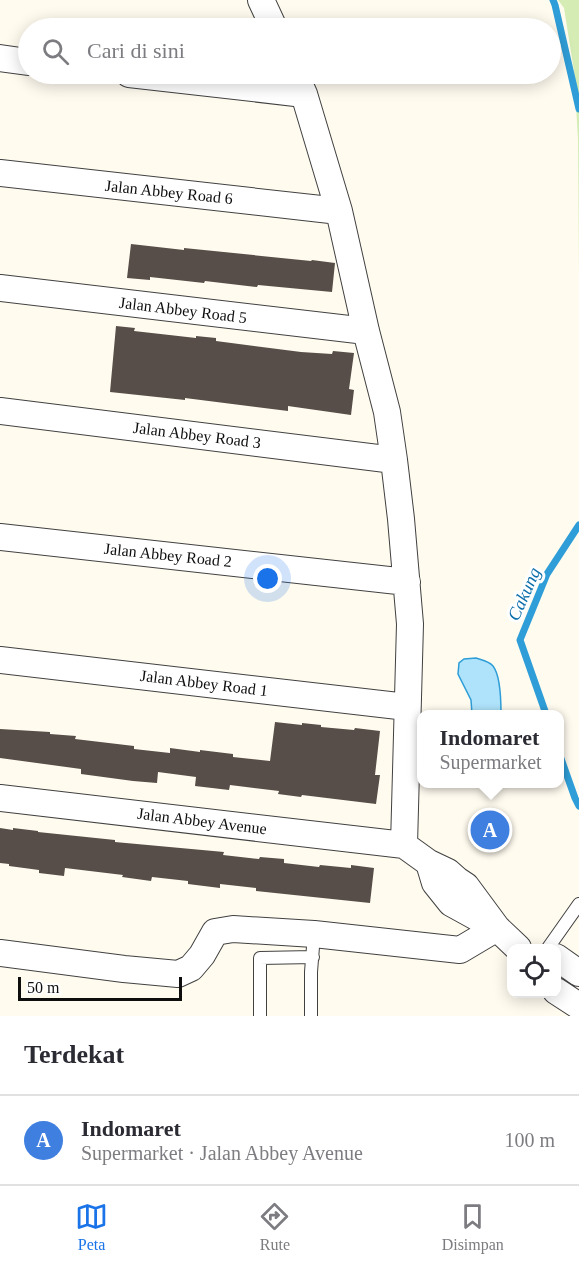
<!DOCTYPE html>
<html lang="id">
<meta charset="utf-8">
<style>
body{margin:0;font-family:"Times New Roman",serif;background:#f2f2f3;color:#2b2b33}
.controls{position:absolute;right:18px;bottom:18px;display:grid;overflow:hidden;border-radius:12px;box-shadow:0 3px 15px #0003}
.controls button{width:54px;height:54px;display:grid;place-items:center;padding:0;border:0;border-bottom:2px solid #e1e1e2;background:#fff;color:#2b2b33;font:30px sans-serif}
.scale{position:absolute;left:18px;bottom:15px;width:164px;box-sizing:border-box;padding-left:6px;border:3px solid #0e0e0e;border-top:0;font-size:16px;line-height:21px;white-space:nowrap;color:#0e0e0e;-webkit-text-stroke:4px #fff;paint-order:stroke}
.you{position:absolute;left:268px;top:579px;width:21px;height:21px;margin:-15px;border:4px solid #fff;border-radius:50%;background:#1a73e8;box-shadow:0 0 0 9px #1a73e833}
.badge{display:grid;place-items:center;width:39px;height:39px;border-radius:50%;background:#1a73e8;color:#fff;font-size:20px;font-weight:700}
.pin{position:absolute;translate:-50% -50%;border:3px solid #fff;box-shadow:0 2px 6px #0006}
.popup{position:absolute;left:417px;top:710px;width:147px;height:78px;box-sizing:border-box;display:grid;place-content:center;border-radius:12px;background:#fff;filter:drop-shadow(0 2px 4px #0005);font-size:20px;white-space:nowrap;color:#7c7c81}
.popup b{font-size:22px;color:#2b2b33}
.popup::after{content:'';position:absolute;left:50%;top:100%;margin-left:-12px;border:12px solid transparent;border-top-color:#fff}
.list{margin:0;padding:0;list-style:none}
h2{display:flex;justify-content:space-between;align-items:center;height:78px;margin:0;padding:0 24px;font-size:26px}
h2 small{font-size:20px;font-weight:400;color:#7c7c81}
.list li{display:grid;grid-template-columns:39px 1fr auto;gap:18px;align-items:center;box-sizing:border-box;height:90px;padding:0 24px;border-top:2px solid #e1e1e2}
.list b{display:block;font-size:22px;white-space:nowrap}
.list p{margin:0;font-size:20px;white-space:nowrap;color:#7c7c81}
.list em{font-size:20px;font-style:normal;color:#7c7c81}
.icon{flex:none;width:33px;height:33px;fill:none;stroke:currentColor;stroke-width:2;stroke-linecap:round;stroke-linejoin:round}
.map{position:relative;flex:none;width:579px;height:1016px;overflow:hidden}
.search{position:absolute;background:#fff;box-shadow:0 3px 15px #0003;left:18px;right:18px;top:18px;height:66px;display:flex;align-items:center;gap:15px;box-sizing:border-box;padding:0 21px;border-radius:33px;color:#7c7c81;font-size:22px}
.sheet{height:168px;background:#fff}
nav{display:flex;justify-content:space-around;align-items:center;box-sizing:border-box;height:84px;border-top:2px solid #e1e1e2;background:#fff;font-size:16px;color:#7c7c81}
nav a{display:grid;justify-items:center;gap:3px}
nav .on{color:#1a73e8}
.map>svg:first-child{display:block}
.green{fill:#d5edb5}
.water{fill:#aee3fb;stroke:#2f9ed8;stroke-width:1.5}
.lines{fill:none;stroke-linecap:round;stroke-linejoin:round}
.stream{stroke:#2f9ed8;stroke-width:7}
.building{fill:#574e49}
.lane-casing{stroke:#414141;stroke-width:14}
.street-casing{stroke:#414141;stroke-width:28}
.lane{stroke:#fff;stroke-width:12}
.street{stroke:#fff;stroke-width:26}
.labels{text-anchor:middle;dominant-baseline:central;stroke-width:6;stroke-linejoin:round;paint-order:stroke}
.street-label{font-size:16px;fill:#0e0e0e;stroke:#fff}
.water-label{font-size:18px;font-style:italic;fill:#0c6eaa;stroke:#fff}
</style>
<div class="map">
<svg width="579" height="1016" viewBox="0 0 579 1016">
<rect width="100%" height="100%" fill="#fffbef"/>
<path class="green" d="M558,0H579V274L578,140L574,71L564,8Z"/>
<path class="water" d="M476,658C482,660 489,661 493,666C501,676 501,702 501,714H472L471,700L458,674L459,663L464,659Z"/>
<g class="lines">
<path class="stream" d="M553,0L555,5L579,109
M546,714L520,640L547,574L579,525
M559,753L575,798L579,806"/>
</g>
<path class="building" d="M131,244L184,250V248L311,261L312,260L335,263L332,292L258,285L257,287L205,281L204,283L150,277V280L127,278Z
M116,326L135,328L134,331L196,338V336L216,338V341L301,352L332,354L333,351L354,353L349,389L354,390L351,415L288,406V411L185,398V400L110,392Z
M275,722L302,725V723L321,725V727L354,730L355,728L380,731L375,775H380L376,804L302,795L301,797L278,794L279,791L230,785L229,790L195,786L196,777L158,772L157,783L133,781L81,774V769L0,758V729L50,732V734L76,736L75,739L134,746V749L170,753V748L200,752V750L233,754V757L270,761Z
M0,828L13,830V828L38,831V832L115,840V842L224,852L223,855L259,859L260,857L284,859V863L319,867L320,865L351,868V865L374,868L370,903L256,891V888L220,884V888L188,884V881L152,877L151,881L122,877L123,875L65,868L64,876L39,873V870L9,866V864L0,863Z"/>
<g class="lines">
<defs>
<path id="lane" d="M548,948L579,904
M260,1016V958L313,957
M311,1016V972L314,934"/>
<path id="street" d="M261,0L274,28
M0,58L28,62
M129,74L304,94
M295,74L304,94L339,211L366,331L387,412L394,460L401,519L410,624L404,845
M0,173L339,211
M0,288L366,331
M0,411L394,460
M0,537L407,582
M0,660L407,707
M0,798L404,845L429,863L448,872L457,880L466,886L497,928L518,948
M429,863L435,883L451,903L491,925
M0,953L124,969L178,974L191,968L202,955L215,932L233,929L314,934L460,950L497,928
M556,957L579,973
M556,991L579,1006"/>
</defs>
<use href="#lane" class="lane-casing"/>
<use href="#street" class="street-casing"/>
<use href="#lane" class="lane"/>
<use href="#street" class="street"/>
</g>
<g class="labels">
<g class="street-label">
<text transform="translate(169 192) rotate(6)">Jalan Abbey Road 6</text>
<text transform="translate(183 310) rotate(7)">Jalan Abbey Road 5</text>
<text transform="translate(197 435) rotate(7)">Jalan Abbey Road 3</text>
<text transform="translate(168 555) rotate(6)">Jalan Abbey Road 2</text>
<text transform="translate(204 683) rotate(7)">Jalan Abbey Road 1</text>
<text transform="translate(202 821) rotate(7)">Jalan Abbey Avenue</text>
</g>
<g class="water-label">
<text transform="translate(524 594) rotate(-66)">Cakung</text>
</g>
</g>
</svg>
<div class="controls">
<button><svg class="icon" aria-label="locate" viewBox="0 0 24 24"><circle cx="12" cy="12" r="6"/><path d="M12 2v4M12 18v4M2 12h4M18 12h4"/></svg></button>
</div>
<div class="scale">50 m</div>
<div class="you"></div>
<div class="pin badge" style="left:490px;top:830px;background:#3f7fe0">A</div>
<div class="popup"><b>Indomaret</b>Supermarket</div>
<div class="search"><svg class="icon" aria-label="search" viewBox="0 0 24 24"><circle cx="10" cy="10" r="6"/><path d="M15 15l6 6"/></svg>Cari di sini</div>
</div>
<section class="sheet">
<h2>Terdekat<small></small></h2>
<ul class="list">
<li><span class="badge" style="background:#3f7fe0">A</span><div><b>Indomaret</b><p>Supermarket · Jalan Abbey Avenue</p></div><em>100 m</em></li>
</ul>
</section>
<nav>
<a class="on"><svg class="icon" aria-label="map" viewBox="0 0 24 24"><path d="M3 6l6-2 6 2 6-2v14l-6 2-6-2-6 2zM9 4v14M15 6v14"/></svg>Peta</a>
<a><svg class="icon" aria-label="directions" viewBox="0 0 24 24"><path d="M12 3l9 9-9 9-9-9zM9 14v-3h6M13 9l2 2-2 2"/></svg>Rute</a>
<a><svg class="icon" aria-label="saved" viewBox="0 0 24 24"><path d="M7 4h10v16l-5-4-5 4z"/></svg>Disimpan</a>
</nav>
